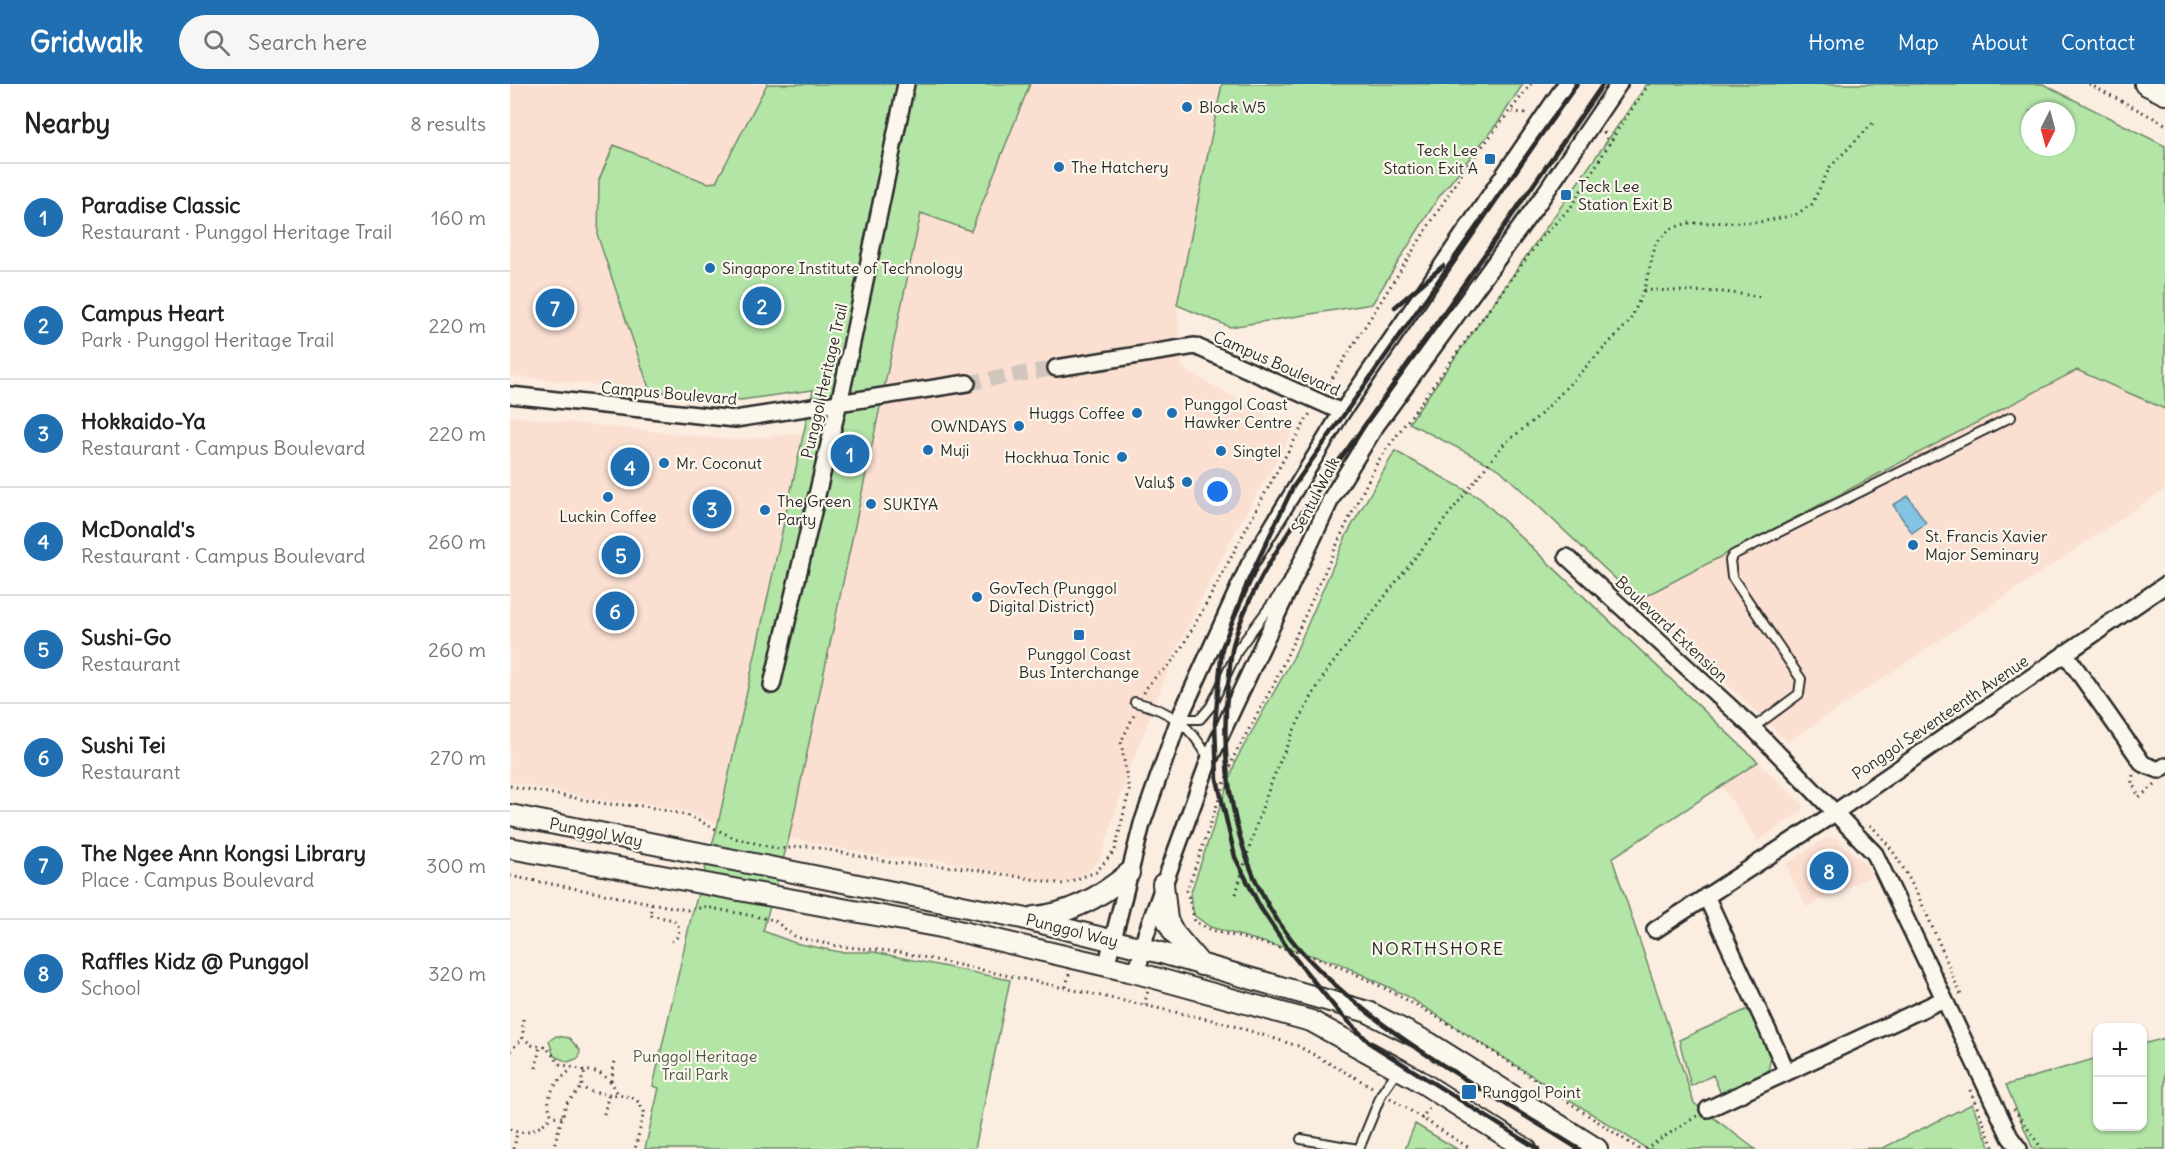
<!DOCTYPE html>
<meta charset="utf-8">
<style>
body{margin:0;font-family:Delius,sans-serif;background:#f6f6f6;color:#222}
.controls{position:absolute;right:18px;bottom:18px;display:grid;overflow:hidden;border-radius:12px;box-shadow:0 2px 4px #0004}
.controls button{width:54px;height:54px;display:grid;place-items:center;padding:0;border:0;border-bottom:2px solid #e0e0e0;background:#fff;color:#222;font:30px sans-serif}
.compass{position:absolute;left:1511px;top:18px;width:54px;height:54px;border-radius:50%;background:#fff;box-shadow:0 2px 4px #0004;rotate:186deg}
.you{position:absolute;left:708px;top:408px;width:21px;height:21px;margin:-15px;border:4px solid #fff;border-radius:50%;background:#1a73e8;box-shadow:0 0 0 9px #1a73e833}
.badge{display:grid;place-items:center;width:39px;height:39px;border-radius:50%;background:#1f6fb2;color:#fff;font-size:20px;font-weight:700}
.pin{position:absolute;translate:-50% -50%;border:3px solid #fff;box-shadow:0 2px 6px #0006}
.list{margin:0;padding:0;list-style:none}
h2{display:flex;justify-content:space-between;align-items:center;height:78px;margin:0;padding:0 24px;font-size:26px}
h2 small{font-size:20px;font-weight:400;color:#767676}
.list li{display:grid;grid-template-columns:39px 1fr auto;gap:18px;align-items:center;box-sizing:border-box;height:108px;padding:0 24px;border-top:2px solid #e0e0e0}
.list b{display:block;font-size:22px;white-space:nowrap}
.list p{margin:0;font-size:20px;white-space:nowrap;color:#767676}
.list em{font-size:20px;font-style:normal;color:#767676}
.icon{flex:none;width:33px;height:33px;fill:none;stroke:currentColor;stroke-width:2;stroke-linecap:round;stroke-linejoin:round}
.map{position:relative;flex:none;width:1655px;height:1065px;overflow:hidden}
header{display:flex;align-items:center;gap:36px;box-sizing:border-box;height:84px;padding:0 30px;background:#1f6fb2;color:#fff}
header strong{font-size:28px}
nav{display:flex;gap:33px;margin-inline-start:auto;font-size:21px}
.search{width:420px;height:54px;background:#f6f6f6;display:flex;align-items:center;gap:15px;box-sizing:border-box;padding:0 21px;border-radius:33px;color:#767676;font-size:22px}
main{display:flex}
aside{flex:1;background:#fff}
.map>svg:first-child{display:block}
.built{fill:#fbe0d2}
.green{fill:#b2e5a6;stroke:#6e8868;stroke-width:1.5;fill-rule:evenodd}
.water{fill:#83c4e4;stroke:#60879a;stroke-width:1.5}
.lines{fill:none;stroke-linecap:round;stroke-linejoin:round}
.street-tunnel{stroke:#d1c6bc;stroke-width:15;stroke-dasharray:15 8;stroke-linecap:butt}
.lane-casing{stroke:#2b2b2b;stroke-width:12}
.street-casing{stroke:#2b2b2b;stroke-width:20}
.secondary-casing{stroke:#2b2b2b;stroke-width:24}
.path{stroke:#2b2b2b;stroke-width:3;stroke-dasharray:1.5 4.5;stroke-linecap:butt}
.lane{stroke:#fbf7ec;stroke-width:8}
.street{stroke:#fbf7ec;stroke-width:15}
.secondary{stroke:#fbf7ec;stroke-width:20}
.rail{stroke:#2b2b2b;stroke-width:4.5}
.poi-dot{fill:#1f6fb2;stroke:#fbf7ec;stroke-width:2}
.labels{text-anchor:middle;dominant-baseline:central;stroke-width:4.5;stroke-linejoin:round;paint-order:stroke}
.poi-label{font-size:16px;fill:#2b2b2b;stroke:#fbf7ec;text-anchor:start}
.street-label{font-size:16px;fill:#2b2b2b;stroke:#fbf7ec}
.park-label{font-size:16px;fill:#4d5a4a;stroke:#fbf7ec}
.neighbourhood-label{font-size:18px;letter-spacing:1.5px;fill:#2b2b2b;stroke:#fbf7ec}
</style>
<header>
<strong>Gridwalk</strong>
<div class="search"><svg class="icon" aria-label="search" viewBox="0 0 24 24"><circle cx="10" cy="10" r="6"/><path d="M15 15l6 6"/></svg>Search here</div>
<nav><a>Home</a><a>Map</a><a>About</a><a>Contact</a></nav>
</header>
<main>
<aside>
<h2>Nearby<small>8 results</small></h2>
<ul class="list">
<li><span class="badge">1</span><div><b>Paradise Classic</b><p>Restaurant · Punggol Heritage Trail</p></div><em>160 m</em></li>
<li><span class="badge">2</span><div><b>Campus Heart</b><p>Park · Punggol Heritage Trail</p></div><em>220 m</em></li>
<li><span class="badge">3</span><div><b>Hokkaido-Ya</b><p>Restaurant · Campus Boulevard</p></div><em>220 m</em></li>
<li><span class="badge">4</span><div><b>McDonald's</b><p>Restaurant · Campus Boulevard</p></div><em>260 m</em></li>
<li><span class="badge">5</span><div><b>Sushi-Go</b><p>Restaurant</p></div><em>260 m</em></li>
<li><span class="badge">6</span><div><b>Sushi Tei</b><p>Restaurant</p></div><em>270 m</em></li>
<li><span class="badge">7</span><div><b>The Ngee Ann Kongsi Library</b><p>Place · Campus Boulevard</p></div><em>300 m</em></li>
<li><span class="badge">8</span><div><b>Raffles Kidz @ Punggol</b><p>School</p></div><em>320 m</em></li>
</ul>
</aside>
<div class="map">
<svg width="1655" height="1065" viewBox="0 0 1655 1065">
<rect width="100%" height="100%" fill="#fbede0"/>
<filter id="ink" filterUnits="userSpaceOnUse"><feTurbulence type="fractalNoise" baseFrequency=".0167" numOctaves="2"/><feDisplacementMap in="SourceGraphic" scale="12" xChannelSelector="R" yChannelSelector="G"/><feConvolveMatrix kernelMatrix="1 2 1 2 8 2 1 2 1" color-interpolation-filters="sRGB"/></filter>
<g filter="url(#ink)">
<path class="built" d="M0,0H712L667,221L672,284L783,347L726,446L664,571L617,692L591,774L575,791L562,798L541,799L435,777L376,773L279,754L378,291L231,316L0,292Z
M1567,286L1655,325V405L1278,658L1128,516Z
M0,332L224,356L293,349L208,740L176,727L135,719L96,717L0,698Z
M1248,678L1292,720L1291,728L1248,757L1212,702Z
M1317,753L1327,754L1358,783L1361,792L1296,823L1276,780Z"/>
<path class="green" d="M257,0H520L461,147L411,129L279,754L253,847L285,859L330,868H364L500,896L465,1065H135L149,1004L143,1002L181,834L208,740L303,306L231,316L140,307L88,153L89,96L104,61L197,99L206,98Z
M712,0H1013L989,37L928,114L862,220L720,243L667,221Z
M1137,0H1533L1655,62V325L1567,286L1128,516L989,385L899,339ZM1520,27H1556V63H1520Z
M885,367L970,414L1248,678L1102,774L1184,1019L1245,1065H1137L897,912L828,879L700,843L684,831L680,811L726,676L783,574L837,450Z
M1238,925L1261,972L1258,988L1211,1010L1203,991L1181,1002L1169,956Z
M46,952L59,954L70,966L69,974L58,978L44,972L39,957Z
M1655,954V1065H1523L1496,1001L1587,974L1588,1042H1632L1633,960Z
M1462,1020L1481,1065H1340L1373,1064Z
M905,1040L947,1065H895Z"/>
<path class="water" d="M1398,412L1416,439L1402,449L1383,421Z"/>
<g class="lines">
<path class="street-tunnel" d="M457,299L546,284"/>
<defs>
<path id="lane" d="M625,618C662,627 681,642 699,675
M669,635H690L701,622L729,564L776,501
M1243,644L1289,610L1291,595L1222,493L1220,476L1223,471L1501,333
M791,1055L848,1065
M849,1065L872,1009L888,986"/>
<path id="street" d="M546,284L685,262L832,328
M0,311L225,335L457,299
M1057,473L1243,644L1365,770L1500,1053L1509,1065
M1555,569L1633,680L1649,686L1655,682
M262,601L334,297L396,0
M1196,812L1277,988
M1145,846L1314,736L1655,501
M596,883L632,740L669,635L739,481L832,328L1056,0
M627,889L636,850L699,676L822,413L865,343L1031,115L1109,0
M1198,1025L1434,915"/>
<path id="secondary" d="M1635,0L1655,10
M0,731L512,834L648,868L858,928L919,959L1087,1065
M0,764L431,843L627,889L801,937L905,994L1016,1065
M653,800L657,836L664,849L691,881
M524,833C560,830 592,812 619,789"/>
</defs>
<use href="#lane" class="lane-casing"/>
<use href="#street" class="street-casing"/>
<use href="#secondary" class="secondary-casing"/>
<path class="path" d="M1579,0L1655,40
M1002,28L1018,29
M1094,48L1099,60
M1134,206L1214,208L1252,213
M816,304L954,86L1021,0
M634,609C641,592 660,584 669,568C715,489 754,406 801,328
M1623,691L1622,698L1629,713L1648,699
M0,702L97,720L134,722L177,731L224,754L269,765L299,762L383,779L448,783L553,800L586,788L605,766L619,707L611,658L625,629
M1360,741C1400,776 1429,862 1451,911
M0,792L177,826L196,823L264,836L285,853L327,862L389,868L711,938L788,962L864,1004
M726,810C750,724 771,660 819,584L993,361L1029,332L1120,237L1134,206L1146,159L1160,145L1178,139L1250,138L1285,131L1302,120L1320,83L1364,38
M142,820L140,831L163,836L169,843C169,852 167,855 159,858
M556,903L559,890
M634,921L638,907
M13,935V954L22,961L36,963L50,980L76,987
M0,967L13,954
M26,984L30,962
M101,997L105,977
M1460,1006L1484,1065
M107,1008C101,996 91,986 76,987C55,1018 113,1005 126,1016C129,1018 132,1024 134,1028L125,1065
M880,1014L961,1065
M1504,1025L1532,1065
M94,1030L99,1009
M52,1033L42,1032C32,1012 47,997 62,985
M911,1035L919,1024
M0,1045C17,1054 30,1044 42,1032
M4,1065L7,1048
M43,1065L56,1020L73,1002
M1129,1065C1029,1000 931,925 820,879C782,864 740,857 701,846L685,838L677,807L724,672L765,598L834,445L868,377L1032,153L1061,123L1110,42L1139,0
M1135,1065L1187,1032"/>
<use href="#lane" class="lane"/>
<use href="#street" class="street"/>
<use href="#secondary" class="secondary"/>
<path class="rail" d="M885,223L933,182
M1028,1065L861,960L827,926L780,868L750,823L725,773L707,695L705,639L712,564L738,497L783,403L1067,0
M1069,1065C974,1005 860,947 786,861C727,792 708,689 718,601C720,588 720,574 723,561C743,485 816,396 862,331C939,221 1017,111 1093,0"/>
</g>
</g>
<g class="poi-dot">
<circle cx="677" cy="23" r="6"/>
<rect x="974" y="69" width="12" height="12" rx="3"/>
<circle cx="549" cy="83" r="6"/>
<rect x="1050" y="105" width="12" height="12" rx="3"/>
<circle cx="200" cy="184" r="6"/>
<circle cx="627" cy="329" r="6"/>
<circle cx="662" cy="329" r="6"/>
<circle cx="509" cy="342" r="6"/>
<circle cx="418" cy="366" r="6"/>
<circle cx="711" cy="367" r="6"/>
<circle cx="612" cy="373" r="6"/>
<circle cx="154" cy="379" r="6"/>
<circle cx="677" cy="398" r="6"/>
<circle cx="98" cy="413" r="6"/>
<circle cx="361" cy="420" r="6"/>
<circle cx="255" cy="426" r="6"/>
<circle cx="1403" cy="461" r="6"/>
<circle cx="467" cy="513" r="6"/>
<rect x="563" y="545" width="12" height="12" rx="3"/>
<rect x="951" y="1000" width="16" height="16" rx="3"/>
</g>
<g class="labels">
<g class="poi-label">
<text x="689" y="23">Block W5</text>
<text x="968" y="66" text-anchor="end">Teck Lee<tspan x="968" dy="18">Station Exit A</tspan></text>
<text x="561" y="83">The Hatchery</text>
<text x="1068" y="102">Teck Lee<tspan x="1068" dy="18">Station Exit B</tspan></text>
<text x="212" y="184">Singapore Institute of Technology</text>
<text x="674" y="320">Punggol Coast<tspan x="674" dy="18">Hawker Centre</tspan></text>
<text x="615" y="329" text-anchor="end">Huggs Coffee</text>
<text x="497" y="342" text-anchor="end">OWNDAYS</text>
<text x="430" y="366">Muji</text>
<text x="723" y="367">Singtel</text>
<text x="600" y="373" text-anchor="end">Hockhua Tonic</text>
<text x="166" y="379">Mr. Coconut</text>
<text x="665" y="398" text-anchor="end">Valu$</text>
<text x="267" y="417">The Green<tspan x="267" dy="18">Party</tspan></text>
<text x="373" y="420">SUKIYA</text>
<text x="98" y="432" text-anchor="middle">Luckin Coffee</text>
<text x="1415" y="452">St. Francis Xavier<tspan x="1415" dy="18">Major Seminary</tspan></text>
<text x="479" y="504">GovTech (Punggol<tspan x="479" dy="18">Digital District)</tspan></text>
<text x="569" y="570" text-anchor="middle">Punggol Coast<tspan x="569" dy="18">Bus Interchange</tspan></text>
<text x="972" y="1008">Punggol Point</text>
</g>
<g class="street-label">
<text transform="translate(767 279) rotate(24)">Campus Boulevard</text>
<text transform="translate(314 297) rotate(-77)">Punggol Heritage Trail</text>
<text transform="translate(159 309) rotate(5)">Campus Boulevard</text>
<text transform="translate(805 411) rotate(-62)">Sentul Walk</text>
<text transform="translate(1162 545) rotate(43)">Boulevard Extension</text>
<text transform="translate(1430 633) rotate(-34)">Ponggol Seventeenth Avenue</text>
<text transform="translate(86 748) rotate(11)">Punggol Way</text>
<text transform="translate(562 846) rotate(14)">Punggol Way</text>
</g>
<g class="park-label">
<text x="185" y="972">Punggol Heritage<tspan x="185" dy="18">Trail Park</tspan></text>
</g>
<g class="neighbourhood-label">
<text x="928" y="864">NORTHSHORE</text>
</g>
</g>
</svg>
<div class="controls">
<button>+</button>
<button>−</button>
</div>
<svg class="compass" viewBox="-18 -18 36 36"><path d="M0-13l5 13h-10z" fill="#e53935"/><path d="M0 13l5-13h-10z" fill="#767676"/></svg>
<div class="you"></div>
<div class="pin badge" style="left:340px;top:370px">1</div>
<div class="pin badge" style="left:252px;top:222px">2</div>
<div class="pin badge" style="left:202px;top:425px">3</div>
<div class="pin badge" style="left:120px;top:383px">4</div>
<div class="pin badge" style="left:111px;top:471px">5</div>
<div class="pin badge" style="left:105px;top:527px">6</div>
<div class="pin badge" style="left:45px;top:224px">7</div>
<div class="pin badge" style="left:1319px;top:787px">8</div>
</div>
</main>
